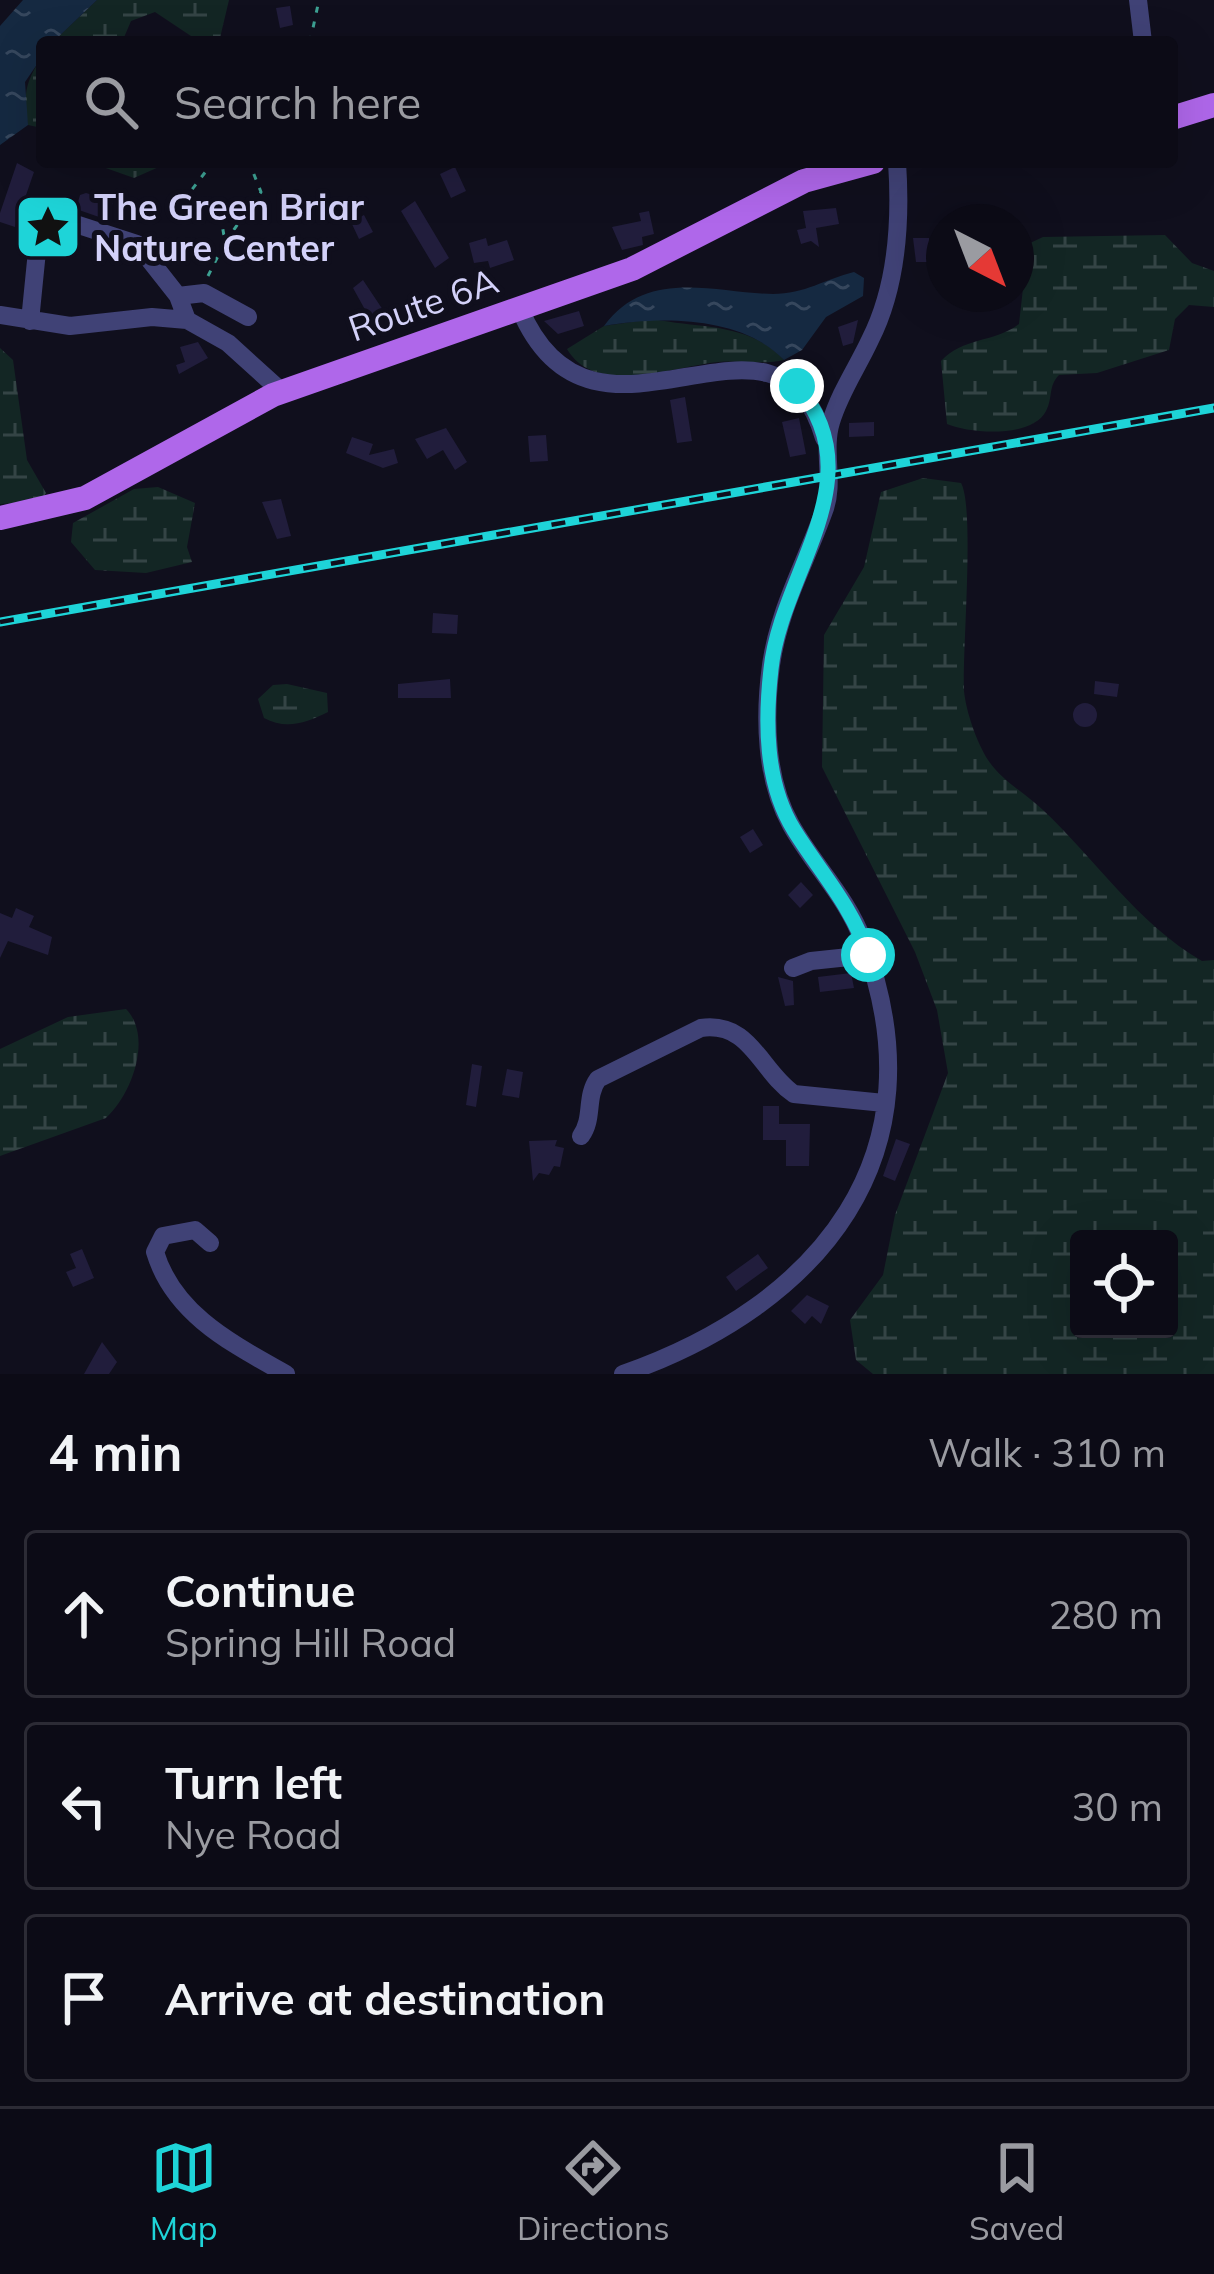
<!DOCTYPE html>
<meta charset="utf-8">
<style>
body{margin:0;font-family:Mulish,sans-serif;background:#15141f;color:#f1f3f6}
.controls{position:absolute;right:36px;bottom:36px;display:grid;overflow:hidden;border-radius:12px;box-shadow:0 12px 48px #0002}
.controls button{width:108px;height:108px;display:grid;place-items:center;padding:0;border:0;border-bottom:3px solid #2c2b35;background:#0c0b16;color:#f1f3f6;font:60px sans-serif}
.compass{position:absolute;left:926px;top:204px;width:108px;height:108px;border-radius:50%;background:#0c0b16;box-shadow:0 12px 48px #0002;rotate:138deg}
.stop{position:absolute;width:36px;height:36px;margin:-27px;border:9px solid #1ed4d8;border-radius:50%;background:#fff}
.stop.end{background:#1ed4d8;border-color:#fff;box-shadow:0 3px 12px #0008}
.list{margin:0;padding:0;list-style:none}
h2{display:flex;justify-content:space-between;align-items:center;height:156px;margin:0;padding:0 48px;font-size:51px}
h2 small{font-size:39px;font-weight:400;color:#9a9ba1}
.list li{display:grid;grid-template-columns:78px 1fr auto;gap:36px;align-items:center;box-sizing:border-box;height:168px;margin:0 24px 24px;padding:0 24px;border:3px solid #2c2b35;border-radius:12px}
.list b{display:block;font-size:45px;white-space:nowrap}
.list p{margin:0;font-size:39px;white-space:nowrap;color:#9a9ba1}
.list em{font-size:39px;font-style:normal;color:#9a9ba1}
.icon{flex:none;width:66px;height:66px;fill:none;stroke:currentColor;stroke-width:2;stroke-linecap:round;stroke-linejoin:round}
.map{position:relative;flex:none;width:1214px;height:1374px;overflow:hidden}
.search{position:absolute;background:#0c0b16;box-shadow:0 12px 48px #0002;left:36px;right:36px;top:36px;height:132px;display:flex;align-items:center;gap:30px;box-sizing:border-box;padding:0 42px;border-radius:12px;color:#9a9ba1;font-size:45px}
.sheet{height:732px;background:#0c0b16}
nav{display:flex;justify-content:space-around;align-items:center;box-sizing:border-box;height:168px;border-top:3px solid #2c2b35;background:#0c0b16;font-size:33px;color:#9a9ba1}
nav a{display:grid;justify-items:center;gap:6px}
nav .on{color:#1ed4d8}
.map>svg:first-child{display:block}
.wetland{fill:url(#wetland-marsh);fill-rule:evenodd}
.water{fill:url(#water-ripples)}
.building{fill:#211d3c}
.lines{fill:none;stroke-linecap:round;stroke-linejoin:round}
.path{stroke:#3da193;stroke-width:3;stroke-dasharray:6 9;stroke-linecap:butt}
.minor{stroke:#404276;stroke-width:18}
.major{stroke:#af67ea;stroke-width:24}
.rail-casing{stroke:#1ed4d8;stroke-width:9}
.rail{stroke:#100f1d;stroke-width:4.5;stroke-dasharray:14;stroke-linecap:butt}
.route{stroke:#1ed4d8;stroke-width:15}
.labels{text-anchor:middle;dominant-baseline:central;stroke-width:10;stroke-linejoin:round;paint-order:stroke}
.poi-label{font-size:36px;font-weight:bold;fill:#d3d1f9;stroke:#100f1d;text-anchor:start}
.street-label{font-size:36px;fill:#d3d1f9;stroke:#100f1d}
</style>
<div class="map">
<svg width="1214" height="1374" viewBox="0 0 1214 1374">
<defs>
<pattern id="wetland-marsh" width="20" height="14" patternUnits="userSpaceOnUse" patternTransform="scale(3)"><rect width="20" height="14" fill="#132624"/><path d="M1 5h8M5 5V1M11 12h8M15 12V8" fill="none" stroke="#344445"/></pattern>
<pattern id="water-ripples" width="26" height="14" patternUnits="userSpaceOnUse" patternTransform="scale(3)"><rect width="26" height="14" fill="#152941"/><path d="M2 4q2-2 4 0t4 0M15 11q2-2 4 0t4 0" fill="none" stroke="#36475d"/></pattern>
</defs>
<rect width="100%" height="100%" fill="#100f1d"/>
<path class="wetland" d="M97,0H229L219,42H200L155,12L131,21L122,42H53Z
M42,57V128L28,125C23,95 25,82 42,57Z
M89,162H170L134,178Z
M1165,235L1192,263L1214,271V307L1189,305L1175,319L1169,350L1097,373L1059,375C1048,386 1053,398 1046,411C1032,438 971,434 947,424L941,361C963,337 994,343 1019,324L1028,244L1043,237Z
M653,319C702,329 748,322 784,360C764,365 739,360 718,362C674,366 596,398 567,349L604,326Z
M0,348L13,360L27,460L46,493L41,501L0,504Z
M923,478L961,483C975,508 962,652 964,691C966,712 977,743 988,760C1002,781 1025,793 1043,810C1095,859 1138,924 1202,961L1214,960V1374H873L856,1360L850,1320L883,1275L895,1215L948,1073L937,1010L915,952L822,767L824,635L864,567L881,492ZM1079,1239H1169V1329H1079Z
M158,487L195,503L187,547L192,562L146,573L95,570L71,542L73,523L134,489Z
M287,684L327,693L328,712C306,723 286,730 264,718L258,699L273,685Z
M126,1009C153,1037 132,1094 106,1118L0,1156V1049L68,1017Z"/>
<path class="water" d="M23,0H97L53,42H42V57L25,82L28,125L0,145V26Z
M854,272L864,278L863,296L826,317L802,350L784,360C742,316 661,316 604,326C647,267 715,293 773,294C805,294 825,279 854,272Z"/>
<path class="building" d="M290,6L293,25L280,28L276,8Z
M17,163L34,172L15,227L0,222V213Z
M455,167L466,191L451,198L440,174Z
M86,193L113,201L110,213L100,211L99,217L76,209L80,195Z
M415,201L449,258L435,268L401,211Z
M836,208L839,224L816,228L819,247L811,241L801,244L797,230L806,228L803,211Z
M649,211L654,234L642,237L643,245L622,250L612,227L641,221L639,213Z
M364,215L373,232L359,239L351,222Z
M486,238L488,246L507,240L514,260L490,268L488,261L474,263L469,243Z
M913,238H929V262H916Z
M363,280L385,313L373,324L353,288Z
M579,311L584,326L558,334L544,321Z
M858,320L853,343L843,346L838,327Z
M198,342L208,358L179,374L176,365L185,362L180,347Z
M685,397L692,441L677,443L670,400Z
M799,418L806,454L790,457L782,422Z
M874,422V436L849,437V423Z
M446,428L467,462L455,470L443,450L427,459L415,439Z
M546,435L548,461L530,462L528,436Z
M352,437L373,444L369,455L394,449L398,463L383,468L346,453Z
M281,499L291,536L277,539L262,502Z
M433,613L458,615L457,634L432,633Z
M450,679L451,698H398V684Z
M1095,681L1119,684L1117,697L1094,694Z
M1073 715a12 12 0 1 1 24 0a12 12 0 1 1-24 0Z
M753,829L763,845L750,853L740,837Z
M801,882L813,895L800,908L788,895Z
M16,908L34,916L29,927L52,937L48,955L8,941L0,958V913L12,918Z
M851,973L854,988L820,992L818,977Z
M778,977L793,981L794,1005L785,1006Z
M472,1064L482,1066L476,1107L466,1105Z
M507,1069L523,1072L519,1098L502,1095Z
M763,1106H779V1124H810L809,1166H786V1140H763Z
M896,1139L910,1144L895,1181L883,1176Z
M557,1140L555,1146L564,1148L560,1167L554,1166L549,1175L539,1173L533,1181L529,1141Z
M82,1249L94,1278L73,1287L66,1272L76,1268L70,1254Z
M758,1254L768,1268L736,1291L726,1277Z
M807,1295L829,1306L821,1324L812,1316L805,1324L791,1311Z
M102,1342L117,1362L109,1374H84Z"/>
<g class="lines">
<path class="path" d="M310,42L319,0
M225,242L261,192L249,162
M208,276L225,242L220,212L184,200L213,162"/>
<path class="minor" d="M1138,0L1143,42
M178,296L204,293L248,317
M520,309C594,485 776,273 824,438
M0,315L70,326L152,317L187,320L228,343L282,392
M30,321L39,231L54,217L137,244L178,296L187,320
M793,968L811,961L868,955
M581,1136C594,1118 585,1097 598,1079L701,1028C751,1021 760,1071 794,1094L884,1103
M210,1243L195,1230L163,1236L155,1252C174,1315 233,1344 286,1374
M623,1374C820,1305 944,1155 863,941C847,897 814,866 791,825C765,779 764,717 771,665C779,609 805,564 824,511C835,483 822,451 831,422C840,392 857,368 870,340C897,287 901,220 897,162"/>
<path class="major" d="M1172,118L1214,105
M0,518L85,498L273,395L632,269L804,181L873,162"/>
<defs>
<path id="rail" d="M0,622L1214,408"/>
</defs>
<use href="#rail" class="rail-casing"/>
<use href="#rail" class="rail"/>
</g>
<g class="lines">
<path class="route" d="M797,386C876,478 781,572 771,669C765,722 765,783 794,830C820,872 852,906 868,955"/>
</g>
<defs>
<symbol id="sight-square" viewBox="-11 -11 22 22"><rect x="-9" y="-9" width="18" height="18" rx="4" fill="#1ed4d8" stroke="#100f1d"/><path d="M0-6L1.8-2.2L6-1.7L2.9 1.2L3.7 5.4L0 3.3L-3.7 5.4L-2.9 1.2L-6-1.7L-1.8-2.2Z" fill="#111"/></symbol>
</defs>
<g fill-rule="evenodd">
<use href="#sight-square" x="10" y="189" width="76" height="76"/>
</g>
<g class="labels">
<g class="poi-label">
<text x="94" y="206">The Green Briar<tspan x="94" dy="41">Nature Center</tspan></text>
</g>
<g class="street-label">
<text transform="translate(423 304) rotate(-19)">Route 6A</text>
</g>
</g>
</svg>
<div class="controls">
<button><svg class="icon" aria-label="locate" viewBox="0 0 24 24"><circle cx="12" cy="12" r="6"/><path d="M12 2v4M12 18v4M2 12h4M18 12h4"/></svg></button>
</div>
<svg class="compass" viewBox="-18 -18 36 36"><path d="M0-13l5 13h-10z" fill="#e53935"/><path d="M0 13l5-13h-10z" fill="#9a9ba1"/></svg>
<div class="stop" style="left:868px;top:955px"></div>
<div class="stop end" style="left:797px;top:386px"></div>
<div class="search"><svg class="icon" aria-label="search" viewBox="0 0 24 24"><circle cx="10" cy="10" r="6"/><path d="M15 15l6 6"/></svg>Search here</div>
</div>
<section class="sheet">
<h2>4 min<small>Walk · 310 m</small></h2>
<ul class="list">
<li><svg class="icon" aria-label="ahead" viewBox="0 0 24 24"><path d="M12 20V5M6 11l6-6 6 6"/></svg><div><b>Continue</b><p>Spring Hill Road</p></div><em>280 m</em></li>
<li><svg class="icon" aria-label="left" viewBox="0 0 24 24"><path d="M17 20v-9H6M10 6l-5 5 5 5"/></svg><div><b>Turn left</b><p>Nye Road</p></div><em>30 m</em></li>
<li><svg class="icon" aria-label="arrive" viewBox="0 0 24 24"><path d="M6 21V4h12l-3 4 3 4H6"/></svg><div><b>Arrive at destination</b></div></li>
</ul>
</section>
<nav>
<a class="on"><svg class="icon" aria-label="map" viewBox="0 0 24 24"><path d="M3 6l6-2 6 2 6-2v14l-6 2-6-2-6 2zM9 4v14M15 6v14"/></svg>Map</a>
<a><svg class="icon" aria-label="directions" viewBox="0 0 24 24"><path d="M12 3l9 9-9 9-9-9zM9 14v-3h6M13 9l2 2-2 2"/></svg>Directions</a>
<a><svg class="icon" aria-label="saved" viewBox="0 0 24 24"><path d="M7 4h10v16l-5-4-5 4z"/></svg>Saved</a>
</nav>
